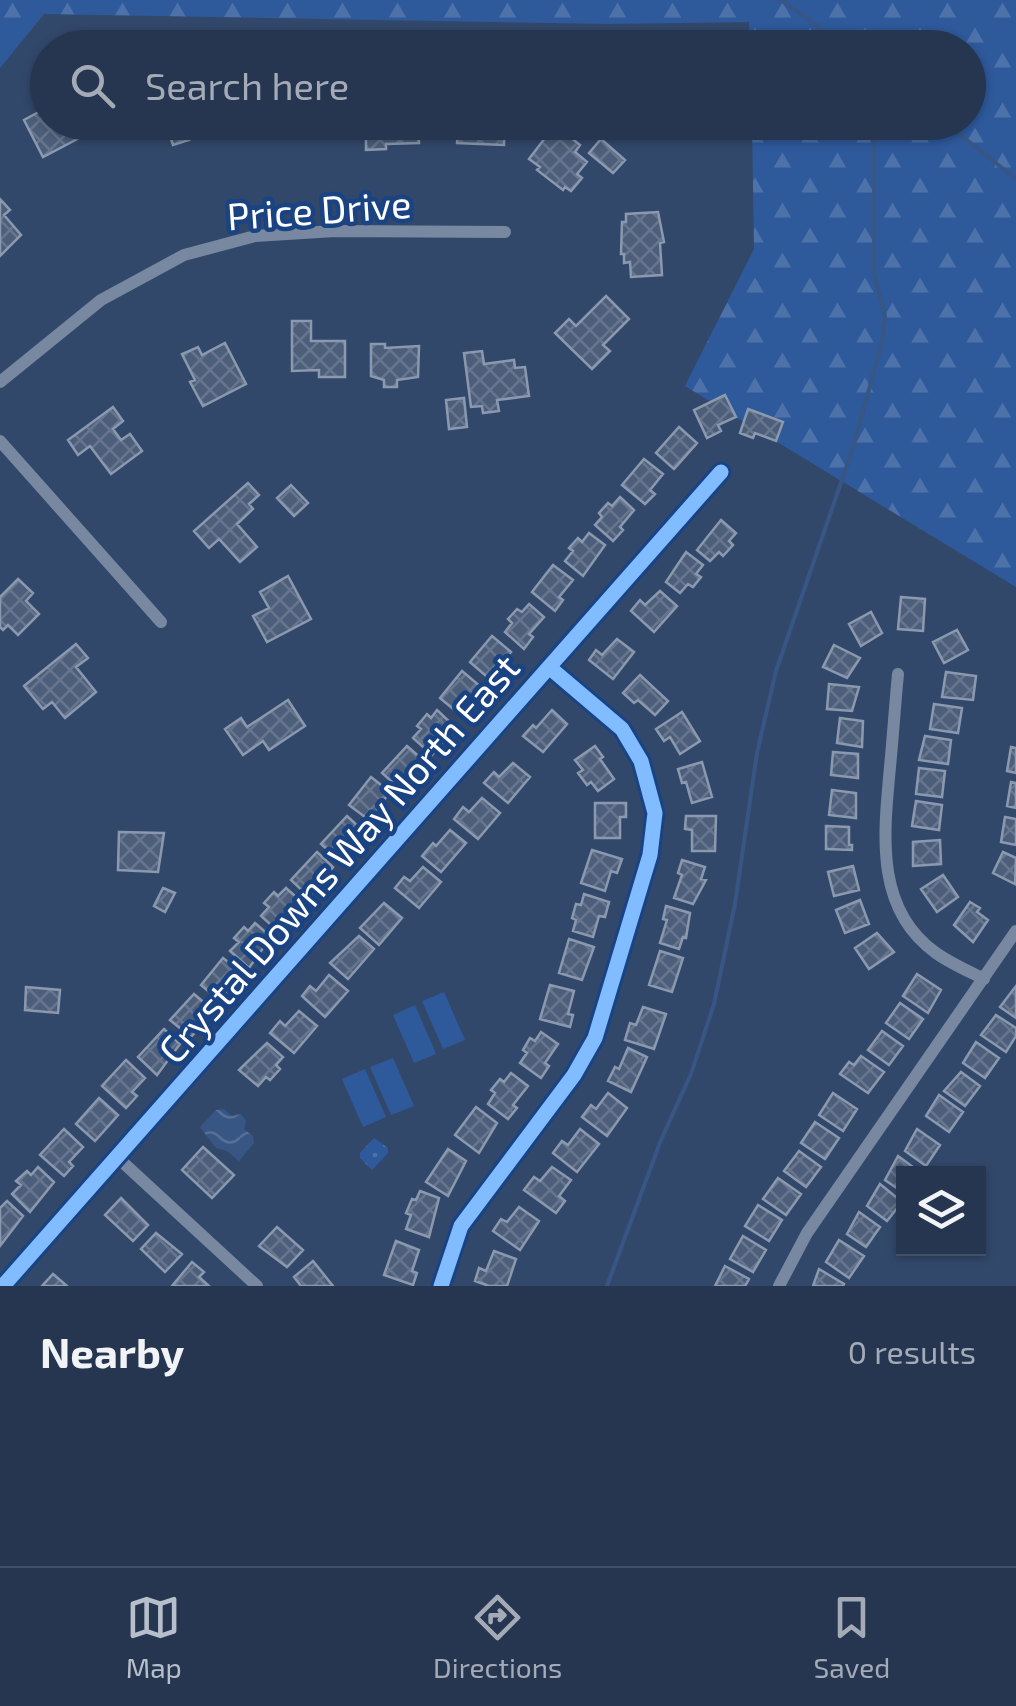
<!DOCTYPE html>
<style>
body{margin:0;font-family:"Exo 2",sans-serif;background:#2e3e57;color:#f1f3f6}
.controls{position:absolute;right:30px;bottom:30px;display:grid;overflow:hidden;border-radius:0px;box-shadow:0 2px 8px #0004}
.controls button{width:90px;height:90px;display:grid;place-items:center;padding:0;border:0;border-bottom:2px solid #425067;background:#263650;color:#f1f3f6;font:50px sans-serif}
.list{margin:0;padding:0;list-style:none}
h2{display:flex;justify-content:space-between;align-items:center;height:130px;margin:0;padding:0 40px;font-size:42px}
h2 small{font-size:32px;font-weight:400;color:#a4abb7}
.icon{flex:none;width:55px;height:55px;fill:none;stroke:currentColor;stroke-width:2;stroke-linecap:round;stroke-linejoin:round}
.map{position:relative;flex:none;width:1016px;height:1286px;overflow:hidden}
.search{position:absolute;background:#263650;box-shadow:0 2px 8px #0004;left:30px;right:30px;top:30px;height:110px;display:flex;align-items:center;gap:25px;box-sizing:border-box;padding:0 35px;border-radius:55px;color:#a4abb7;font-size:38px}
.sheet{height:280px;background:#263650}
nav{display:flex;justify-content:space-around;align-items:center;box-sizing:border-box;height:140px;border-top:2px solid #425067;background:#263650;font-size:28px;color:#a4abb7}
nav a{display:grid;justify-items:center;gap:5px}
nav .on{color:#b7bfcb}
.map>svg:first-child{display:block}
.forest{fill:url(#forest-firs)}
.park{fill:url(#park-dots)}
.pitch{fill:#2e599b}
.water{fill:url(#water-waves)}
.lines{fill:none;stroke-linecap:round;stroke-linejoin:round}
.stream{stroke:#385684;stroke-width:4}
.building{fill:url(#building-cross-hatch);stroke:#8b99af;stroke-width:2.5}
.minor{stroke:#7888a1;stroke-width:12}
.cycleway-casing{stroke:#1a4383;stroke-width:21}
.cycleway{stroke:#80bcff;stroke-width:15}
.labels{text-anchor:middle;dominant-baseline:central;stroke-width:9;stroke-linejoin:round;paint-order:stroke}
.street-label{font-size:38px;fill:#fff;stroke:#1a4383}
</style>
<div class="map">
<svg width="1016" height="1286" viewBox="0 0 1016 1286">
<defs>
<pattern id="forest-firs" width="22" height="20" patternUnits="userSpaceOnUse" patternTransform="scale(2.5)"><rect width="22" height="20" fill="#2e599b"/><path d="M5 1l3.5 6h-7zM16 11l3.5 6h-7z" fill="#4d72aa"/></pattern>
<pattern id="park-dots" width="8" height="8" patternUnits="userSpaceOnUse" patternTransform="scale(2.5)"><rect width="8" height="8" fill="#2e599b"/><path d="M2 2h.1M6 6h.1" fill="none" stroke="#4d72aa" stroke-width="1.8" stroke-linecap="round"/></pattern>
<pattern id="water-waves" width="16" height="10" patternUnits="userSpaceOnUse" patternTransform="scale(2.5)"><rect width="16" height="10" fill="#385684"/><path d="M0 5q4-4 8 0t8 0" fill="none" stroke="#566f96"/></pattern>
<pattern id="building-cross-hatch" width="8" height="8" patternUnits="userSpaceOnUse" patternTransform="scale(2.5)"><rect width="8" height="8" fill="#4c5e7a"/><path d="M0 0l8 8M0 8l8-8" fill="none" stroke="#67768e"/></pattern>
</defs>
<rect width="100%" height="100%" fill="#32486b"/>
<path class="forest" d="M0,0H1016V587L685,386L754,249L752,123L968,122V48L750,47L749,22L608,24L44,14L0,68Z"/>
<path class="park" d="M374,1138L388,1148V1153L372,1170L360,1158V1153Z"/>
<path class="pitch" d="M444,992L465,1040L443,1049L422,1001Z
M415,1005L436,1054L414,1063L393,1015Z
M393,1058L414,1106L391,1115L370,1067Z
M365,1069L386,1117L363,1127L342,1079Z"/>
<path class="water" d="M224,1109L232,1116L241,1114L246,1121L244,1129L253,1136L254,1143L239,1161L227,1151L216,1148L200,1127L216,1110Z"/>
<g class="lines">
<path class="stream" d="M781,0L848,48
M944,122L1016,179
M607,1286L661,1140L691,1074L714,1004L735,904L757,753L776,671L853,448L882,342L885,316L874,273V146L867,122"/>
</g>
<path class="building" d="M48,107V122H100L102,126L43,157L24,120Z
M145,122H214L205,125L206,131L194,135L192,130L186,132L189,140L173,145L166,124L147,130Z
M366,122H418L419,143L386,144V149L366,150Z
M450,122H505L504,145L457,143L458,129H450Z
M555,125L580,145L575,152L587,162L577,174L582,178L571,191L565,187L563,190L537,170L540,167L529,159Z
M601,139L625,160L613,173L589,153Z
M0,199L10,210L4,215L21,235L0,256Z
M658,212L664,242L660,243L662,275L631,277L630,262L624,263V254H621L622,222H626V214Z
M606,296L629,319L603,345L610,351L592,369L555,333L569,319L576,326Z
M292,321H311V341H345V377H319V370L292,371Z
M225,343L246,384L203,406L190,382L195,380L182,354L198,347L202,355Z
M371,344H385V348L419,346L418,377L397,380V387H384V380L371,376Z
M482,351L484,364L514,360L515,368L525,367L529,396L497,400L499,411L483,413L482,406L471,407L464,353Z
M725,395L736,417L718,425L721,431L707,438L694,410Z
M464,398L467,427L449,429L446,400Z
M113,407L123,421L113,429L121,440L130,434L142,451L111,474L90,446L78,455L68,440Z
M748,409L783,422L776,441L755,433L753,438L740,433Z
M679,427L697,443L674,469L656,453Z
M644,459L663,474L650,490L655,494L645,504L622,485Z
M248,483L259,495L249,504L253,509L237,524L257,547L240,562L219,539L209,548L194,531Z
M291,485L308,503L294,516L277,498Z
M620,497L634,510L620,527L623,530L613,541L595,525L602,517L599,513L608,503L612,506Z
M721,520L736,533L729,541L733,545L723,556L719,552L710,561L697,550Z
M589,533L605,545L583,576L565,561L573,551L569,548L578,538L582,542Z
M686,552L703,565L696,574L701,577L693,587L688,584L680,593L666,582Z
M553,565L573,580L559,597L563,600L555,611L532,592Z
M288,576L311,619L267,642L253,616L269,608L260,592Z
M18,579L33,593L26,601L39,614L18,635L8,625L3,630L0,627V597Z
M660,591L677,606L654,632L631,611L640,600L645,605Z
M901,597L925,599L923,631L898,629Z
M529,604L544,617L529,634L533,637L524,649L505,632L512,623L508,619L517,609L522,612Z
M871,612L882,633L861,646L849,624Z
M957,630L968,650L944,663L933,642Z
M492,636L511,652L499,667L503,670L493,682L470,662Z
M617,639L634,652L613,679L589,660L596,650L602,655Z
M76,644L88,658L76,667L96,692L65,718L52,702L43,709L24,686Z
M834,645L860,658L847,678L823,667Z
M462,671L481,687L463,717L440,698Z
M946,672L976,676L973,700L942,697Z
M640,675L668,701L655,715L638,700L634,703L623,693Z
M829,684L859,687L852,711L827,709Z
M288,700L305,726L269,750L263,741L243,755L225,729L241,718L247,727Z
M934,704L962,708L958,733L930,729Z
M437,710L452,724L438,740L442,743L432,755L413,738L421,729L417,726L427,714L431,718Z
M552,710L567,724L543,752L523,736L533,725L536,728Z
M682,712L700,741L680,754L670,737L664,741L656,729Z
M840,718L863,721L862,747L837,743Z
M925,736L951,740L948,764L919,760Z
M407,746L422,759L408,775L411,778L401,790L382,773Z
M595,746L603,757L600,759L614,779L598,791L591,782L587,785L578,773L583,770L575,760Z
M1011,747L1016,748V773L1007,771Z
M833,752L858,754V778L831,775Z
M702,762L712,797L692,803L686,782L682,783L678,769Z
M513,763L530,777L508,803L484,783L494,772L499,777Z
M919,768L945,771L942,797L916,794Z
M371,777L390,792L377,809L381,813L373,823L349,805Z
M1011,782L1016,783V808L1007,806Z
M832,790L856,793V818L829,815Z
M482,798L500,813L478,839L454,819L463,807L469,812Z
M916,801L942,805L939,830L912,826Z
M595,803H626V817H620V838H595Z
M347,816L363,831L340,861L321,844Z
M686,816H716L715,851H692V830L685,829Z
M1005,817L1016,819V845L1001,842Z
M826,826L849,827V845H852V850L826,849Z
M450,830L466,843L441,872L422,856L433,843L436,846Z
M119,832L164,833L158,872L118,870Z
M940,840L941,864L913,866V842Z
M592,850L622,859L617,873L611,871L605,891L581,883Z
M317,852L333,867L309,897L291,880Z
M1003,852L1016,858L1015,884L993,873Z
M682,860L705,867L701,879L706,880L693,904L674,898L682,875L678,873Z
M853,866L859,890L834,896L828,872Z
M423,867L441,882L419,908L395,888L404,877L410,881Z
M943,875L958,897L937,912L921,889Z
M163,888L175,893L165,912L154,906Z
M286,888L304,904L279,932L261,916L269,907L264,903L274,892L278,896Z
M584,894L609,902L605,917L599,916L593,937L573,931L576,920L572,918L576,904L581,905Z
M860,900L869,924L845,933L836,910Z
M970,902L980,908L977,912L988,920L973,942L954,925Z
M384,903L402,918L379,945L360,928Z
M666,906L690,913L686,938L683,937L679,949L660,943L667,920L663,919Z
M255,923L271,937L249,968L230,951L239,942L234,938L244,927L248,931Z
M877,933L894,952L869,969L855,948Z
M359,936L374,949L348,979L330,963Z
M569,939L594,947L582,980L559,973Z
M660,951L683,958L672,992L649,985Z
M223,958L243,974L220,1001L201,985Z
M917,974L941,990L928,1013L903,996Z
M329,975L348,991L325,1017L302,996L310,986L316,991Z
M550,985L574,991L568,1014L573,1015L570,1027L540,1019Z
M1016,986V1018L1000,1007Z
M26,987L60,990L58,1013L25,1010Z
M194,994L214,1011L191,1037L170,1020Z
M900,1003L923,1019L909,1039L886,1023Z
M643,1007L666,1014L654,1049L625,1040L630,1023L636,1025Z
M299,1011L317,1026L294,1053L270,1033L280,1021L285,1026Z
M996,1015L1016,1028V1036L1006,1052L981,1035Z
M164,1029L180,1044L157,1075L138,1057Z
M882,1031L903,1046L889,1065L868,1050Z
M541,1032L558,1044L545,1063L549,1066L541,1078L520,1063L527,1053L523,1050L530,1038L535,1041Z
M976,1042L999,1058L985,1078L963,1063Z
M267,1043L283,1057L276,1065L280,1069L270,1080L266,1077L258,1086L239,1070Z
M628,1048L647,1057L631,1092L608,1081L615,1067L619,1069Z
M861,1056L884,1072L868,1093L840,1074L849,1062L854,1065Z
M126,1060L145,1078L132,1092L137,1096L126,1108L102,1086Z
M961,1072L980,1086L965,1106L944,1091Z
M511,1073L528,1086L513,1105L517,1108L508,1119L488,1104L495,1093L491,1090L500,1079L504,1082Z
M608,1093L627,1108L607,1136L582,1117L591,1105L596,1109Z
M833,1093L857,1109L843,1131L819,1115Z
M939,1095L963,1112L949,1132L926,1116Z
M99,1098L118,1115L95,1141L76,1124Z
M476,1107L497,1123L479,1153L455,1135Z
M815,1122L839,1138L825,1159L801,1143Z
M64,1129L83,1147L69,1162L73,1166L64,1176L40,1155Z
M580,1129L599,1144L577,1172L553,1153L562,1141L568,1145Z
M917,1129L940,1145L926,1166L905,1151Z
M203,1147L234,1175L212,1198L182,1170Z
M448,1149L466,1161L448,1196L426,1182Z
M799,1151L821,1167L806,1187L784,1171Z
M898,1156L921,1173L904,1174V1193L885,1180Z
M38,1167L54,1182L30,1212L12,1194L21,1185L16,1181L27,1171L31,1175Z
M552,1167L571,1180L559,1196L565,1201L556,1213L524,1190L534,1177L540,1181Z
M778,1178L801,1194L786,1215L763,1199Z
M880,1184L902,1202L887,1221L867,1206Z
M420,1191L439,1198L429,1237L406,1229L411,1215L406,1213L412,1199L416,1200Z
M121,1198L148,1225L133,1241L105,1215Z
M7,1201L23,1216L0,1246V1208Z
M758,1205L782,1220L769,1241L745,1226Z
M519,1207L539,1221L520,1250L493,1231L501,1219L507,1222Z
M859,1212L880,1227L866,1247L847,1234Z
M277,1227L303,1250L287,1267L259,1246Z
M156,1233L182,1254L165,1272L141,1249Z
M743,1236L766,1250L753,1272L730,1259Z
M839,1240L864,1256L849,1278L826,1262Z
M396,1241L419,1250L412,1271L417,1273L413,1285L384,1275Z
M494,1251L516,1259L507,1286H489L475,1281L479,1268L486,1271Z
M313,1261L333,1286H301L294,1277Z
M192,1262L204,1272L199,1277L209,1286H172Z
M725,1266L749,1279L745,1286H715Z
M819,1269L844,1284L843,1286H813Z
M53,1274L67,1286H42Z"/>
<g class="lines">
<path class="minor" d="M0,382L101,300L184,255L255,236L335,231L505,232
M0,441L161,622
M898,674C895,705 893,736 890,767C884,833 874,909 936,953C950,963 968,971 984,979
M117,1157L257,1286
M3,1286L721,472
M441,1286L461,1226L574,1075L595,1038L650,855L655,813L641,761L622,729L549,667
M779,1286L807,1233L1016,931"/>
<defs>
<path id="cycleway" d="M3,1286L721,472
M441,1286L461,1226L574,1075L595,1038L650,855L655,813L641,761L622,729L549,667"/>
</defs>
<use href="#cycleway" class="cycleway-casing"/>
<use href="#cycleway" class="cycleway"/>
</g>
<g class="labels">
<g class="street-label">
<text transform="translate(319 209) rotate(-4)">Price Drive</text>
<text transform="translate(338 858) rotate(-49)">Crystal Downs Way North East</text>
</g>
</g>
</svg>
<div class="controls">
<button><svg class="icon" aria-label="layers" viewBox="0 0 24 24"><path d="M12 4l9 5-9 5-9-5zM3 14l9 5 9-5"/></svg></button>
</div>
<div class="search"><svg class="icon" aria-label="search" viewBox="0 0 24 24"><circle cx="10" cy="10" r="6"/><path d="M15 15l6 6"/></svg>Search here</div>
</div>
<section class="sheet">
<h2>Nearby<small>0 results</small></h2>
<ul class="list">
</ul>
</section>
<nav>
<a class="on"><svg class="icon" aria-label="map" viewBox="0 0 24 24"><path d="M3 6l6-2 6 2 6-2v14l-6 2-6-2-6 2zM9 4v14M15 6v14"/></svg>Map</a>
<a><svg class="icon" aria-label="directions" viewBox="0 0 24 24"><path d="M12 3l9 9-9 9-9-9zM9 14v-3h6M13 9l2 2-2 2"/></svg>Directions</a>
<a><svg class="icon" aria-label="saved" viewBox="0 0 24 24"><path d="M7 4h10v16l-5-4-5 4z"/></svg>Saved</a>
</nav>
